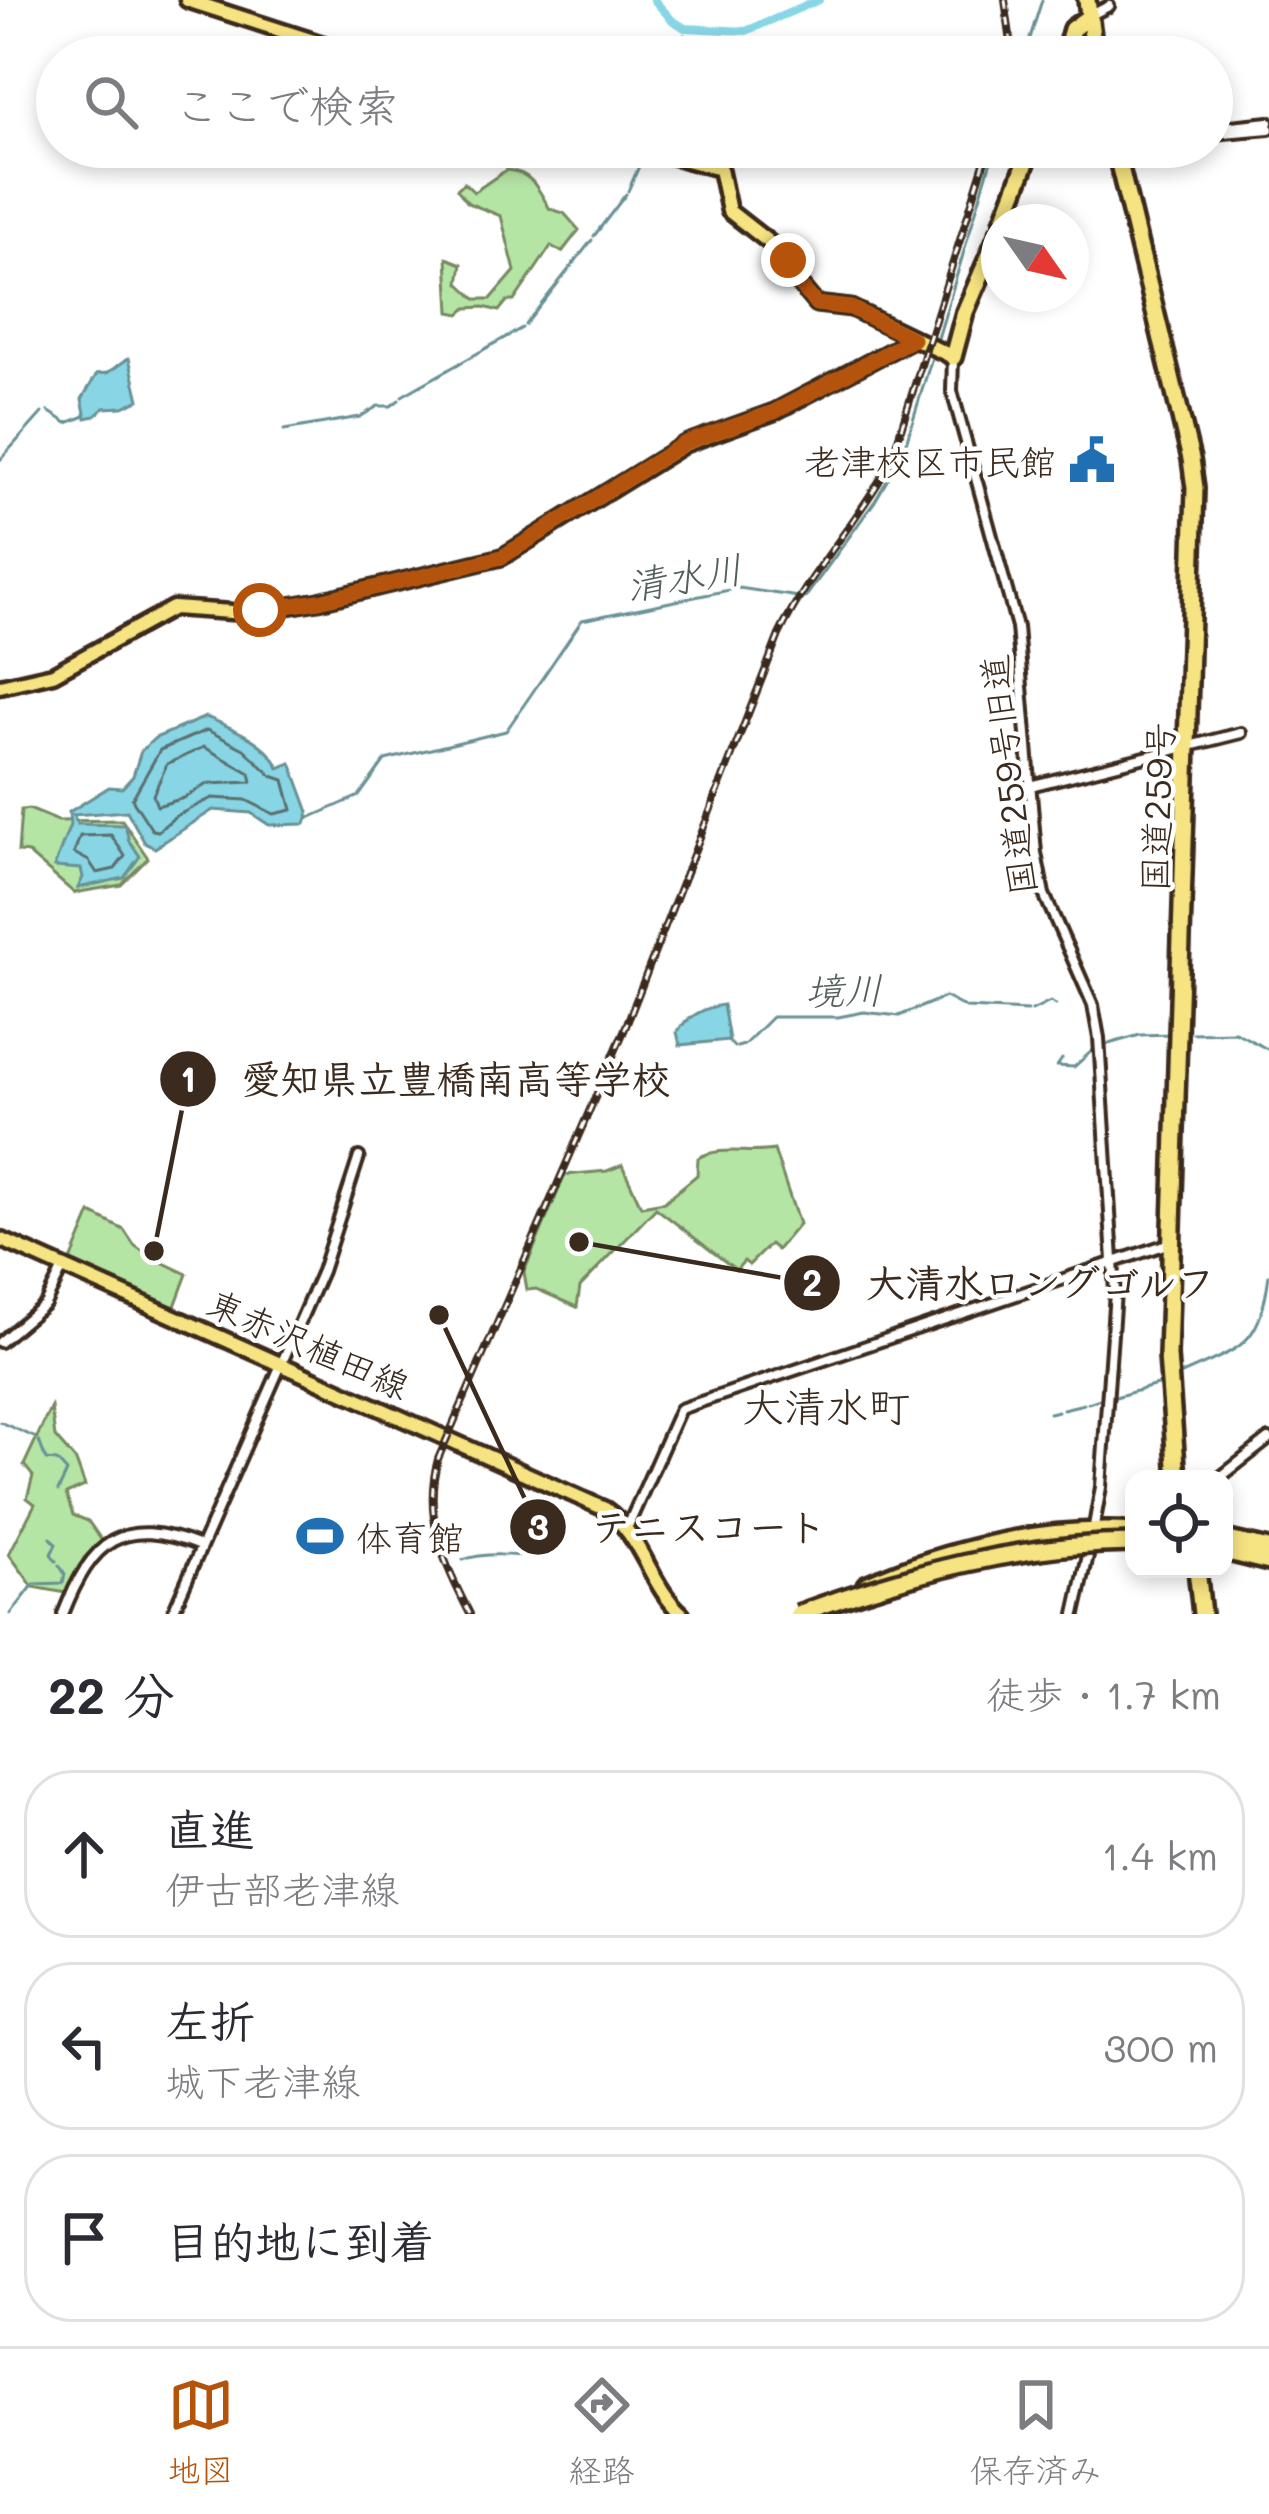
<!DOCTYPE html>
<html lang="ja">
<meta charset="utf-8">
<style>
body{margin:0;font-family:Mali,"Klee One",sans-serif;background:#f2f2f3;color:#2b2b33}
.controls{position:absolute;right:36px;bottom:36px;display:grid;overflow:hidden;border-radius:24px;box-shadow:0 6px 18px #0003}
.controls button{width:108px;height:108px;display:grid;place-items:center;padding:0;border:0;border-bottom:3px solid #e1e1e2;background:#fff;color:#2b2b33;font:60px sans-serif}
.compass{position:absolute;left:981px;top:204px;width:108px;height:108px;border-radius:50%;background:#fff;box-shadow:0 6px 18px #0003;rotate:124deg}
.stop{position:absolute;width:36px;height:36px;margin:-27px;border:9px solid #b45309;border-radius:50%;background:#fff}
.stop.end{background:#b45309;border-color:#fff;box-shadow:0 3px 12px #0008}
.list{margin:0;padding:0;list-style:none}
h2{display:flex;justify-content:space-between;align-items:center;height:156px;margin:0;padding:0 48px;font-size:51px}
h2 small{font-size:39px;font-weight:400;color:#7c7c81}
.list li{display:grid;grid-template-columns:78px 1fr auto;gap:36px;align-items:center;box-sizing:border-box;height:168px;margin:0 24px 24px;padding:0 24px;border:3px solid #e1e1e2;border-radius:48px}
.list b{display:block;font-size:45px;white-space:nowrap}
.list p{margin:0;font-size:39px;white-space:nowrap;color:#7c7c81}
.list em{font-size:39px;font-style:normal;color:#7c7c81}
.icon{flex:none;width:66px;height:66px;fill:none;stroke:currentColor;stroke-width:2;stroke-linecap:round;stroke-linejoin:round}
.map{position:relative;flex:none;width:1269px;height:1614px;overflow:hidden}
.search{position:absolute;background:#fff;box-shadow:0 6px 18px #0003;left:36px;right:36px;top:36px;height:132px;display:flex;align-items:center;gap:30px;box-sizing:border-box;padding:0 42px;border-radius:66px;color:#7c7c81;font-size:45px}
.sheet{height:732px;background:#fff}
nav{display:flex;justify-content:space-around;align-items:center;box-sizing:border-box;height:168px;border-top:3px solid #e1e1e2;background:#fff;font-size:33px;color:#7c7c81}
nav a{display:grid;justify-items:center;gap:6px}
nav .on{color:#b45309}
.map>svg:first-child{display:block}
.green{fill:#b4e5a5;stroke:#788862;stroke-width:3}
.water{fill:#88d6e5;stroke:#699195;stroke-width:3}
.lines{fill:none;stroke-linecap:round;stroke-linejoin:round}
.shore{stroke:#5a6f6e;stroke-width:3}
.stream{stroke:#699195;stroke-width:3}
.river{stroke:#88d6e5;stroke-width:8}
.minor-casing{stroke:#3b2a1e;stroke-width:16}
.major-casing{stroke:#3b2a1e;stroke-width:21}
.highway-casing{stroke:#3b2a1e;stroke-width:24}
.minor{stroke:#fff;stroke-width:8}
.major{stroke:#f6e381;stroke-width:12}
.highway{stroke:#f6e381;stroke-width:15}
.rail-casing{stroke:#3b2a1e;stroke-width:8}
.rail{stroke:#fff;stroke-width:3;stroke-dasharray:9;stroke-linecap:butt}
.highway-bridge-casing{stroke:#3b2a1e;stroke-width:24;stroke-linecap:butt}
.highway-bridge{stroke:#f6e381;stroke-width:15}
.route{stroke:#b45309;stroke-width:15}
.labels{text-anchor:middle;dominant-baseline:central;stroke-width:9;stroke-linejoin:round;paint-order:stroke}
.poi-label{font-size:36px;fill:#3b2a1e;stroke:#fff;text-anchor:end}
.street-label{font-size:36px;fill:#3b2a1e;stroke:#fff}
.water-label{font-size:39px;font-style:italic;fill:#525e5a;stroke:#fff}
.quarter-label{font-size:42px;fill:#3b2a1e;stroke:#fff}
.leader{fill:none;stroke:#3b2a1e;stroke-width:4.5}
.callout-dot{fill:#3b2a1e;stroke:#fff;stroke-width:4.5}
.mark-label{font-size:36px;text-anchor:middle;font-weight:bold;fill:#fff}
.callout-label{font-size:39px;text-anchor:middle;font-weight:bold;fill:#3b2a1e;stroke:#fff;stroke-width:9;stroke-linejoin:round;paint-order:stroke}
</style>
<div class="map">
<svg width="1269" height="1614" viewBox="0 0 1269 1614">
<rect width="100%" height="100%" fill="#fff"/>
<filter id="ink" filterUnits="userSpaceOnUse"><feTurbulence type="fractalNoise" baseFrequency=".00833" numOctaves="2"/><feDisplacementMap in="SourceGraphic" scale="24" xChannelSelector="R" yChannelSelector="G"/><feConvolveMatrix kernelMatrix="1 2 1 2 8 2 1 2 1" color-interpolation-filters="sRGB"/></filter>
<g filter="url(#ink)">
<path class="green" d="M506,170C533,172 538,190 550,209L564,213L579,230L562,252L551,246L514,301H507L499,311L484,307L467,308L460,314L450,312L447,258L462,264L459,283L476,299H491L515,271L501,216L468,203L457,189L464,183L474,192Z
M29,809L58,821L122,820L148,858L121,885L74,893L28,853L18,852L21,810Z
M774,1150L799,1224L777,1250L770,1244L749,1265L744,1261L736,1270L656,1208L580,1287L577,1307L536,1289L527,1290L524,1272L565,1175L607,1171L622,1165L641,1206L664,1202L697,1175L698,1158C721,1145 748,1155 774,1150Z
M91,1213L124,1230L134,1245L149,1256L187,1274L174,1309L70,1263Z
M51,1407L55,1437L76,1461L85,1486L66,1494L73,1515L88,1521L102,1541L84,1558L66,1593L33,1587L9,1554L35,1504L27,1498L33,1476L24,1465Z"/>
<path class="water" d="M129,358L139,400L123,407L104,408L95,416L86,418L82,399L97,374L107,373Z
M206,717C232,728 268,742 279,768L291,763L309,812L305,824L269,825L251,813L213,810C193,823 175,834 155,848L145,843L127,811L73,815L77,824L125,825L129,841L140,856L124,878L78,888L83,877L81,869L54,867L70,825L69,812L109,787L122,788L133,776L141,751L155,738Z
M723,1005L729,1040L680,1045L677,1032C687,1017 705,1007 723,1005Z"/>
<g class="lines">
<path class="shore" d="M207,730L244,749L272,776L284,780L292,810L274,814L246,800L212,798L176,816L158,831L152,830L132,799L160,750Z
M204,747L250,773L252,782L207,784L184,798L157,806L153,795L167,764Z
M111,835L125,856L115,869L97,873L89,861L74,853L80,836Z"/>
<path class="stream" d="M676,57L684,35
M1024,57L1042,0
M628,191L644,155
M594,236L626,194
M525,325L592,240
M936,345L995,147
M402,396L522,328
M48,411L67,423L85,416
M284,430L360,417L378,406H391L399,400
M0,460L42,413
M307,819L359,796L385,760L506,731L582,620L739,588L805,598L875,501L903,453L933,354
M1032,1011L1050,1002L1056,1005
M1192,1033L1235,1032L1269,1050
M727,1040L734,1047
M1105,1045L1140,1035L1172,1034
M737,1047L744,1045L772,1017H838L864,1012L899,1016L945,997L966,1008L1027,1011
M1062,1059L1057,1066L1074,1067L1094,1049
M1269,1183V1210
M1180,1375C1243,1346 1259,1348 1269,1275
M1112,1398L1164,1383
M1088,1403L1103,1398
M1063,1409L1084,1404
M1049,1413L1058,1411
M0,1422L34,1437
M39,1441L46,1460L57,1461L67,1472L58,1491
M51,1538L56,1544L51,1554L56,1561
M463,1560C485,1552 514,1555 539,1558
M11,1614L34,1584L63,1583L65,1574L59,1565"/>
<path class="river" d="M654,0L672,20L685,28L746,31L819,0"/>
<defs>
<path id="minor" d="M1091,15L1109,6
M1212,128L1269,122
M1212,134L1269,129
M953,358L952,391L1017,627L1036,853L1044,894L1093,1005L1099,1038L1115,1292L1101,1487L1093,1532
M1030,786L1241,733
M0,1342L45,1304L63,1268
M1218,1479L1269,1439
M627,1528L680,1409L1173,1242
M63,1614C92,1541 121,1515 200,1546
M172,1614L322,1271L359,1157
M1075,1614L1090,1547"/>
<path id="major" d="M187,0L363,57
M638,147L720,169L729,211L784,254L795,279L816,304L851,308L953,357
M0,686L53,674L173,608L246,613L319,601L502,557L685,444L774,412L913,339
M0,1239L605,1509C642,1534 649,1585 682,1614"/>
<path id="highway" d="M1087,0L1095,57
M1064,57L1072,29L1090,16
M1115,147L1191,459L1195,488L1168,1356L1177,1479
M1003,222L1032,147
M953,357L965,312L999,233
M1224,1539L1269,1549
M1224,1551L1269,1562
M1197,1569L1202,1614
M866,1585C947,1549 1045,1526 1134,1532"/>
</defs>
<use href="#minor" class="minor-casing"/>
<use href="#major" class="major-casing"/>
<use href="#highway" class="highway-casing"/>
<use href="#minor" class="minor"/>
<use href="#major" class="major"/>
<use href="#highway" class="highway"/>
<defs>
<path id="rail" d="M1005,0L1013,57
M470,1614C444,1563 422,1517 438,1459L624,1031L779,635C809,572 858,522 891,461L989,147"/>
</defs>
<use href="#rail" class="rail-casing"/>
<use href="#rail" class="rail"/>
<defs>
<path id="highway-bridge" d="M798,1614C907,1574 1017,1544 1134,1543"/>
</defs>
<use href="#highway-bridge" class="highway-bridge-casing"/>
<use href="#highway-bridge" class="highway-bridge"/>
</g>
</g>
<g class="lines" filter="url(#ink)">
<path class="route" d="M260,610L319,601L502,557L685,443L774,412L913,339L851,308L816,304L795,279L788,260"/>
</g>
<defs>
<symbol id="civic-bare" viewBox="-9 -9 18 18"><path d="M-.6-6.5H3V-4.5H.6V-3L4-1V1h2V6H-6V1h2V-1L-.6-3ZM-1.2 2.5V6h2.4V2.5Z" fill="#1f6fb2" stroke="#fff" stroke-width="2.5" paint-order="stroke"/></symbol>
<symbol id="stadium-bare" viewBox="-9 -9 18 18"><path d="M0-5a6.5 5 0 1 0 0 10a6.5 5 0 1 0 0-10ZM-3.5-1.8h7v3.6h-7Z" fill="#1f6fb2" stroke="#fff" stroke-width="2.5" paint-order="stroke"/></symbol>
</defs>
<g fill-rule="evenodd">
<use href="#civic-bare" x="1059" y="427" width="66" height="66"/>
<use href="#stadium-bare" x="287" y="1503" width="66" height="66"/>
</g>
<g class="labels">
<g class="poi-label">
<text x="1056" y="460">老津校区市民館</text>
<text x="356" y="1536" text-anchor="start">体育館</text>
</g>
<g class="street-label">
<text transform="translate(1007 775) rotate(-97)">国道259号旧道</text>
<text transform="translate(1156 807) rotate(-88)">国道259号</text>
<text transform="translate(309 1343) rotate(24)">東赤沢植田線</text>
</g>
<g class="water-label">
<text transform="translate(684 576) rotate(-9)">清水川</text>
<text transform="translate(844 989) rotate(-1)">境川</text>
</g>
<g class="quarter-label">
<text x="826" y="1405">大清水町</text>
</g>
</g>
<path class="leader" d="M154 1251L188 1079M579 1242L812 1283M439 1315L538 1527"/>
<g class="callout-dot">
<circle cx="154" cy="1251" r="12"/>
<circle cx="579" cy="1242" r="12"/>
<circle cx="439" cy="1315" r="12"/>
<circle cx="188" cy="1079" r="30"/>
<circle cx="812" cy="1283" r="30"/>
<circle cx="538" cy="1527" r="30"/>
</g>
<g class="mark-label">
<text x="188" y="1092">1</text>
<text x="812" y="1296">2</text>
<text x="538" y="1540">3</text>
</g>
<g class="callout-label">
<text x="456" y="1093">愛知県立豊橋南高等学校</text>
<text x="1041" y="1297">大清水ロングゴルフ</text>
<text x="709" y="1541">テニスコート</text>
</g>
</svg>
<div class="controls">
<button><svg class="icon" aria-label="locate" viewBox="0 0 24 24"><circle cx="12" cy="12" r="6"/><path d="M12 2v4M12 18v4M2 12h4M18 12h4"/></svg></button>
</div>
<svg class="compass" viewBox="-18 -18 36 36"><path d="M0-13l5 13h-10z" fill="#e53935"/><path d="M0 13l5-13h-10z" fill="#7c7c81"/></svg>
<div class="stop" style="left:260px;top:610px"></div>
<div class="stop end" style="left:788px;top:260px"></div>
<div class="search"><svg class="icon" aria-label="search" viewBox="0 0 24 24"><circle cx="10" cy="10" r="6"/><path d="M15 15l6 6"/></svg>ここで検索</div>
</div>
<section class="sheet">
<h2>22 分<small>徒歩 · 1.7 km</small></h2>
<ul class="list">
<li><svg class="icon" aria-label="ahead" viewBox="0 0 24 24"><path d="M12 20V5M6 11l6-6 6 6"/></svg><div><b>直進</b><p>伊古部老津線</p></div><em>1.4 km</em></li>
<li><svg class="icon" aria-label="left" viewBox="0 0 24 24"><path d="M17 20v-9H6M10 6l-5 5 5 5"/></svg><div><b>左折</b><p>城下老津線</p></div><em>300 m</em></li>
<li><svg class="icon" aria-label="arrive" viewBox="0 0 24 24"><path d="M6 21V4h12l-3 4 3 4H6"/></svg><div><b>目的地に到着</b></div></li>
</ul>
</section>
<nav>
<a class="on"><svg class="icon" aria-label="map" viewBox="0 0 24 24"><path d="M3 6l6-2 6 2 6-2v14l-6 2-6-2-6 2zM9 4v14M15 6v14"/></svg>地図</a>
<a><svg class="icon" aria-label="directions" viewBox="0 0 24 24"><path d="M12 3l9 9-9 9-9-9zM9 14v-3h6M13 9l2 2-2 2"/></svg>経路</a>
<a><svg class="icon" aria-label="saved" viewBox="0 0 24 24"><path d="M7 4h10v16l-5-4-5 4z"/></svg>保存済み</a>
</nav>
